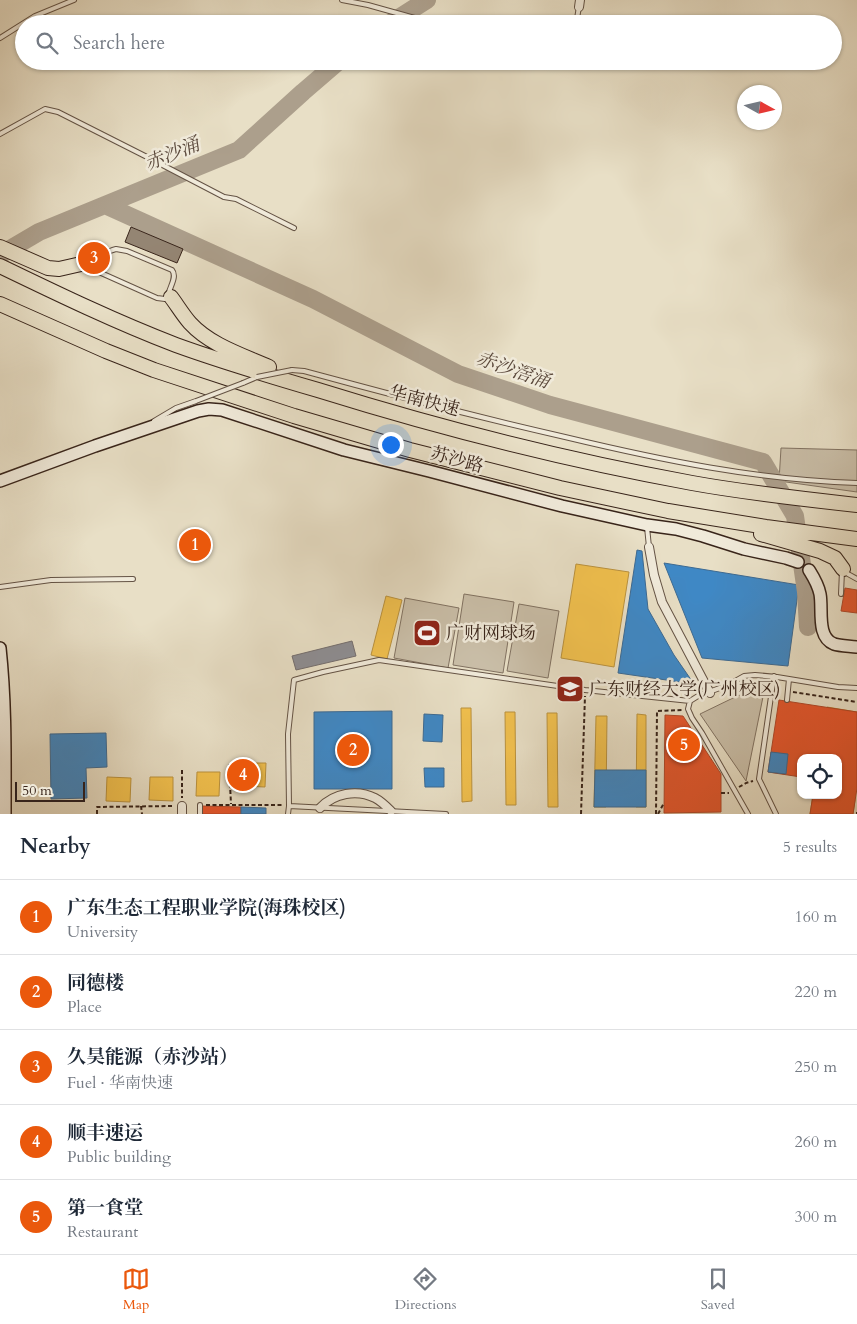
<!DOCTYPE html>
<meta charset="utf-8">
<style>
body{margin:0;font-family:Cardo,"Noto Serif SC",serif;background:#f6f6f7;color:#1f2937}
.controls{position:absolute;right:15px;bottom:15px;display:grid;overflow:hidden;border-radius:10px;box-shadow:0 1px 4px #0004}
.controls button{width:45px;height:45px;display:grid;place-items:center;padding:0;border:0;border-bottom:1px solid #e0e1e3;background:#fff;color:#1f2937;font:25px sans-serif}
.compass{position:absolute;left:737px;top:85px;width:45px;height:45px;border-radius:50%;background:#fff;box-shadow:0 1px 4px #0004;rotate:98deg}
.scale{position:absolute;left:15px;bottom:12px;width:70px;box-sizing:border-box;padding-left:5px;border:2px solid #38241a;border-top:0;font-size:14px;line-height:18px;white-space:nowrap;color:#38241a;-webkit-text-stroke:4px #f0eada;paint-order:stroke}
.you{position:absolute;left:390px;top:444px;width:18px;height:18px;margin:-12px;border:4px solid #fff;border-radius:50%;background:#1a73e8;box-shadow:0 0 0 8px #1a73e833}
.badge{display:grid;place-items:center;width:32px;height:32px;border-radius:50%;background:#ea580c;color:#fff;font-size:16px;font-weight:700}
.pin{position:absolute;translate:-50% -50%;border:2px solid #fff;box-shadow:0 1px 5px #0006}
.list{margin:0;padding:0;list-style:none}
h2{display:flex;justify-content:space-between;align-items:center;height:65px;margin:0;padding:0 20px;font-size:21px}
h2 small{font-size:16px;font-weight:400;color:#747a83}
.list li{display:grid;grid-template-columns:32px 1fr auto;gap:15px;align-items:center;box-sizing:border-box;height:75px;padding:0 20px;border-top:1px solid #e0e1e3}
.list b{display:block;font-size:19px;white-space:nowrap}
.list p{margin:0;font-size:16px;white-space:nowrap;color:#747a83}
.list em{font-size:16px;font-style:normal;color:#747a83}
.icon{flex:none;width:28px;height:28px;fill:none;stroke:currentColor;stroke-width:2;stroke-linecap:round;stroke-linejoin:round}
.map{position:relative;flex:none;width:857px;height:814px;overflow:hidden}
.search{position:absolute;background:#fff;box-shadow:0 1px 4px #0004;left:15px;right:15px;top:15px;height:55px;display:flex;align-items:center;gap:12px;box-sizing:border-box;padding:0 18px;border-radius:28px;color:#747a83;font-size:19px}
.sheet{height:440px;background:#fff}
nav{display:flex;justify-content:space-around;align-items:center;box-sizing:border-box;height:70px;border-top:1px solid #e0e1e3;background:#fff;font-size:14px;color:#747a83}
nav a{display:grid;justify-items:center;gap:2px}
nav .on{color:#ea580c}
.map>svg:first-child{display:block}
.green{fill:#cabfa9;stroke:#817262}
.homes{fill:#f2c14e;stroke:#ba923e}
.shops{fill:#e4572e;stroke:#b04828}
.schools{fill:#3f88c5;stroke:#3d6a92}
.industry{fill:#8d8d92;stroke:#746e6e}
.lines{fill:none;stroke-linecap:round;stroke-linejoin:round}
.river{stroke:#ac9f8c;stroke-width:18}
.building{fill:#948573;stroke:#38241a}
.lane-casing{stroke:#645345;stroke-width:6}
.street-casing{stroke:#645345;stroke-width:10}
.secondary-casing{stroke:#38241a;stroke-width:14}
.highway-casing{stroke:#38241a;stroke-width:16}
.path{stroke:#38241a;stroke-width:2;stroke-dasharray:4 2.5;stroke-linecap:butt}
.lane{stroke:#f0eada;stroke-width:4}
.street{stroke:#f0eada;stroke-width:8}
.secondary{stroke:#f0eada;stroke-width:11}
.highway{stroke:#e8dfc6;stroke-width:14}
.lane-bridge-casing{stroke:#645345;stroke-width:6;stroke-linecap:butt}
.lane-bridge{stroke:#f0eada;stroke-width:4}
.labels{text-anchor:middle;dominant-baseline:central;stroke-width:5;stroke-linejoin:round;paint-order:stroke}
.street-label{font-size:18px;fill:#38241a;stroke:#f0eada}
.poi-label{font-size:18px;fill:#38241a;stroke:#f0eada;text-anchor:start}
.water-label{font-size:19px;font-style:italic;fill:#5b493c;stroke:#f0eada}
</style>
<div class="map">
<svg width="857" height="814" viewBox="0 0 857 814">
<rect width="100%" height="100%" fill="#e8dfc6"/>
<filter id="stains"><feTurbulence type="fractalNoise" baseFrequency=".004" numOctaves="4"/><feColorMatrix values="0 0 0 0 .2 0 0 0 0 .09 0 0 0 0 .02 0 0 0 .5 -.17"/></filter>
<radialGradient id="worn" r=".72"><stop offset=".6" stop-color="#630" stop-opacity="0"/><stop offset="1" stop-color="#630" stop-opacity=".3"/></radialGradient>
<path class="green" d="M781,448L857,450V492L779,481Z
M464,594L514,602L503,673L453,665Z
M405,598L459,608L448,668L394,658Z
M519,604L559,611L548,678L507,671Z
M766,682L746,781L700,714Z"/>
<path class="homes" d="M576,564L629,572L614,667L561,658Z
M386,596L402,600L387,659L371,655Z
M827,707L857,712V785L838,782V758H819Z
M461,708H471L472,801L462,802Z
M505,712H515L516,805H506Z
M547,713H557L558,807H548Z
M637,714L646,715V807H636Z
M596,716H607L606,807H594Z
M242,763H266L265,787L242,786Z
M197,772H220L219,796H196Z
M107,777L131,778L130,802L106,801Z
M150,777H173V801L149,800Z
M813,795H823L855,800L853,814H810Z"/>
<path class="shops" d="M845,588L857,590V613L841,611Z
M779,700L857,712V788L853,814H810L813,795H838V758H801V777L768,772Z
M665,715L683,716L721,774V812L664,813Z
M202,806L241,807V814H202Z"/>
<path class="schools" d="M637,550L642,551L648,609L674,655L694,684L618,673Z
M664,563L799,585L788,666L702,658Z
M392,711V789H314V712Z
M424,714L443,715L442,742L423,741Z
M106,733L107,767L86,768L87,798L51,799L50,734Z
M771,752L788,754L786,774L768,772Z
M424,768H444V787H425Z
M595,770H646V807H594Z
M241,807L266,808V814H241Z"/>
<path class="industry" d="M352,641L356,656L296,670L292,656Z"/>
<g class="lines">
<path class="river" d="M389,24L427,0
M105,205L313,299L458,374L550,405L763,462L795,516L806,592L808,627
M0,255L39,232L239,150L303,92L339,61"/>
</g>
<path class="building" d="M131,227L183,249L177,263L125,242Z"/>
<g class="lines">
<defs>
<path id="lane" d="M342,0L368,5L436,24
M576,24L579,7
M0,38L35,16L74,0
M0,134L45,109L58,112L149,158
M224,197L236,199L294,228
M116,249L127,251L172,270C177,276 171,285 169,292L171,297L165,299L157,298L81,264C95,262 103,252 116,249Z
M292,370L304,371C391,395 478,417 565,437C661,460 758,480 857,483
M243,383L257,377
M154,421L176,408L196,401
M647,527L649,547
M844,570L848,574L857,579
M0,587L51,580L133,579
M841,594L842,571
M774,676L759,779L776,814
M787,700L789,679
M289,806L288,734L294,680L323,672L379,660L585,690L690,701
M200,814V805
M288,814L289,806L446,814
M748,814L702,733L692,718L688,709L690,701L698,696L728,685L744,676L755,675L777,677L838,687L857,688"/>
<path id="street" d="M579,7L580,0
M649,547L654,575L662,602L710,693
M182,806V814
M320,808C334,793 357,789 375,798C381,801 386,806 391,811"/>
<path id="secondary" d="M0,481L95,446L198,411L209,409L222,410L344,450L429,471L562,506L647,525L676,529L703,536L744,549L786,558L798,562
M809,570C814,578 818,584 820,594C823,609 816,637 834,644C840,646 850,646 857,647
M0,648C6,704 5,758 5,814"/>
<path id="highway" d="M0,247L48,268L59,269L81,264
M0,266C58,294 116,322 176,345C223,362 270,376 318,390C440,428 566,460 692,483C747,493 802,499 857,505
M171,297C177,305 183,315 190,323C210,345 242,355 269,367
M0,304L106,351L154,370L294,416L410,450L560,488L668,511L766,527L857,539
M761,534L820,551L835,558L843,569"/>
</defs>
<use href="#lane" class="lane-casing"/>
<use href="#street" class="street-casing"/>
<use href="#secondary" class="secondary-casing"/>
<use href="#highway" class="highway-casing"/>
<path class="path" d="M793,692L857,702
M229,764L231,804
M182,770V798
M739,787L746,783L753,781
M721,793H729
M206,805H282
M141,806L142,814
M97,814V807L174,806
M581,814L585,696
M656,814L657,711L682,710
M658,814L664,803
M857,814V812"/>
<use href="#lane" class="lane"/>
<use href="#street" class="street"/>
<use href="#secondary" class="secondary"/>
<use href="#highway" class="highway"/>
<defs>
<path id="lane-bridge" d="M149,158L224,197
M257,377L292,370
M196,401L243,383"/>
</defs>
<use href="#lane-bridge" class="lane-bridge-casing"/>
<use href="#lane-bridge" class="lane-bridge"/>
</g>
<defs>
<symbol id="stadium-square" viewBox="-11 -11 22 22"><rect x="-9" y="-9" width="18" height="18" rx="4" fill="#8f2418" stroke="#f0eada"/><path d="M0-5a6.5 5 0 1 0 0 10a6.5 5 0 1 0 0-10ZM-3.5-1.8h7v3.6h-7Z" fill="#fff"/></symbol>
<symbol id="university-square" viewBox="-11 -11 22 22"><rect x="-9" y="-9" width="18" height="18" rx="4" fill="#8f2418" stroke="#f0eada"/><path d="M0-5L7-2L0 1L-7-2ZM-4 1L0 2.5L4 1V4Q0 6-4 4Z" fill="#fff"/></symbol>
</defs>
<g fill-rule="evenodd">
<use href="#stadium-square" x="411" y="617" width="32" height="32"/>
<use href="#university-square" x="554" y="673" width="32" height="32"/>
</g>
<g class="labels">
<g class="street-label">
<text transform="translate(424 401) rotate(15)">华南快速</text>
<text transform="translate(457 460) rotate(15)">苏沙路</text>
</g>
<g class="poi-label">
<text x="446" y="633">广财网球场</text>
<text x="589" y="689">广东财经大学(广州校区)</text>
</g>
<g class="water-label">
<text transform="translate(172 154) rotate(-22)">赤沙涌</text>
<text transform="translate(513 370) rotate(19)">赤沙滘涌</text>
</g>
</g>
<rect width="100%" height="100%" filter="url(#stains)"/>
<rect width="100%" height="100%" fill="url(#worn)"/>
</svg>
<div class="controls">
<button><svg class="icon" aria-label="locate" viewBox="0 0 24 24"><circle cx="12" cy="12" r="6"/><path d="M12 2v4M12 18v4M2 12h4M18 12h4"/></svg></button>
</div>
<svg class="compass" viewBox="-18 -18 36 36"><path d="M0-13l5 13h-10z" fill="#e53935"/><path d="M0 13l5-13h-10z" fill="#747a83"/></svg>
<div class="scale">50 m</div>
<div class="you"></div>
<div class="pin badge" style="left:195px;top:545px">1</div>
<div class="pin badge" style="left:353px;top:750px">2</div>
<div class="pin badge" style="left:94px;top:258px">3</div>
<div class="pin badge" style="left:243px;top:775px">4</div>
<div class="pin badge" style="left:684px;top:745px">5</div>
<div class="search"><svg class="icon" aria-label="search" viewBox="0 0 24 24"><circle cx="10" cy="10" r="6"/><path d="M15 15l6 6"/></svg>Search here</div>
</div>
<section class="sheet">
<h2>Nearby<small>5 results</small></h2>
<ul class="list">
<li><span class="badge">1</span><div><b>广东生态工程职业学院(海珠校区)</b><p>University</p></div><em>160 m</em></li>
<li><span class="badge">2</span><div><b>同德楼</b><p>Place</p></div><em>220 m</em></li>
<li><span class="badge">3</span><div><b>久昊能源（赤沙站）</b><p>Fuel · 华南快速</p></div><em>250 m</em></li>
<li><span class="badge">4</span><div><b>顺丰速运</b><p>Public building</p></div><em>260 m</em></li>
<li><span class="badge">5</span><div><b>第一食堂</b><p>Restaurant</p></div><em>300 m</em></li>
</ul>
</section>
<nav>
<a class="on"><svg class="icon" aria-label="map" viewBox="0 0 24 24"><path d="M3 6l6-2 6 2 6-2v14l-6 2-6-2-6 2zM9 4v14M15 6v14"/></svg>Map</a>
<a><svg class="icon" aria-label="directions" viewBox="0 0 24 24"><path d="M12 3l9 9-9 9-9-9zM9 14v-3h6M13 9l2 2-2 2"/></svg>Directions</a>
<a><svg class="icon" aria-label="saved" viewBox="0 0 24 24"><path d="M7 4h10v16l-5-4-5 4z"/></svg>Saved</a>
</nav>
